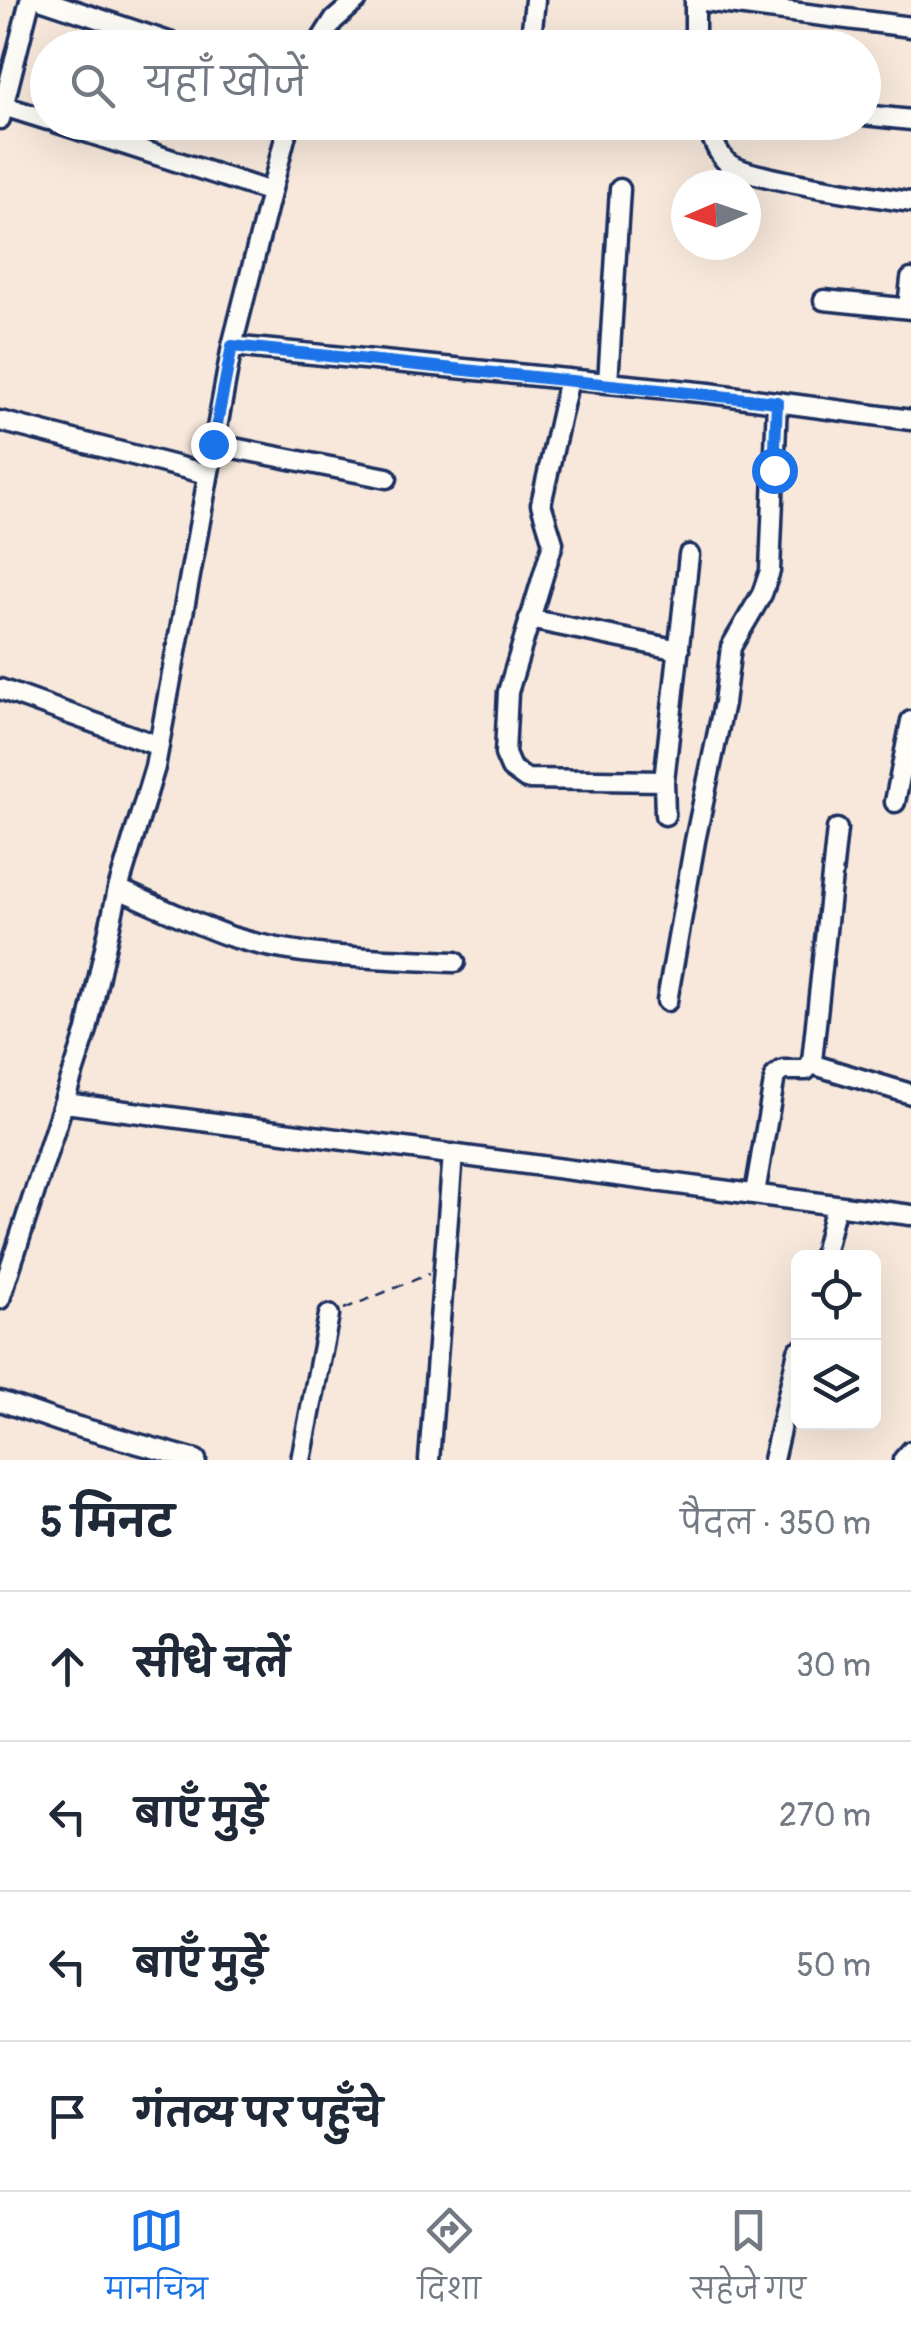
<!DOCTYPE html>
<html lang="hi">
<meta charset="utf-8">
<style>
body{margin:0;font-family:Pangolin,"Playpen Sans Deva",sans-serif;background:#f6f6f7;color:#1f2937}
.controls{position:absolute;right:30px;bottom:30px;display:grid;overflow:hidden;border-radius:15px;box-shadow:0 10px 40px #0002}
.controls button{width:90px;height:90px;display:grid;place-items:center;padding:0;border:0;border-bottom:2px solid #e0e1e3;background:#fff;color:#1f2937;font:50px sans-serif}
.compass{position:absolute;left:671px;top:170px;width:90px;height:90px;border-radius:50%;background:#fff;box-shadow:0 10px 40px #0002;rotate:268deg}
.stop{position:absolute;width:30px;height:30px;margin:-22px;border:8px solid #1a73e8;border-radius:50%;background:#fff}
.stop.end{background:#1a73e8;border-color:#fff;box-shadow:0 2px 10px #0008}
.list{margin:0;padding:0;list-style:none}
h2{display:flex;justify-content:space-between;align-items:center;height:130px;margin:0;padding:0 40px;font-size:42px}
h2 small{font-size:32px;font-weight:400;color:#747a83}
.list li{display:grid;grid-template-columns:65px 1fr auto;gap:30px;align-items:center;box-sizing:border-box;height:150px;padding:0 40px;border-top:2px solid #e0e1e3}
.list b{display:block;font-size:38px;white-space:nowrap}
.list em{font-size:32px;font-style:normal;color:#747a83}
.icon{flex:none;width:55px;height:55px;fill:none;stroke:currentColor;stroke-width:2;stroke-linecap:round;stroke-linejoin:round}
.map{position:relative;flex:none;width:911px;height:1460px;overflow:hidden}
.search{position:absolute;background:#fff;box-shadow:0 10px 40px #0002;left:30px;right:30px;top:30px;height:110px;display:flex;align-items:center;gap:25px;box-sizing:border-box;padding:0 35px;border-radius:55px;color:#747a83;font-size:38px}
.sheet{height:730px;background:#fff}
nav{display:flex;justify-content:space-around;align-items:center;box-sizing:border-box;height:140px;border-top:2px solid #e0e1e3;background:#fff;font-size:28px;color:#747a83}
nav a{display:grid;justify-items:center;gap:5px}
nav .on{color:#1a73e8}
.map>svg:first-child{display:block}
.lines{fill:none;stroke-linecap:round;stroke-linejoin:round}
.minor-casing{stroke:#1b2f5e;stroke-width:25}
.path{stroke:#1b2f5e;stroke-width:2.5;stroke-dasharray:10 8;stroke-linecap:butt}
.minor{stroke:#fdfcf7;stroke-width:18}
.route{stroke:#1a73e8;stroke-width:12}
</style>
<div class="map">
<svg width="911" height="1460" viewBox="0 0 911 1460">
<rect width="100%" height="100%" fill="#f7e8db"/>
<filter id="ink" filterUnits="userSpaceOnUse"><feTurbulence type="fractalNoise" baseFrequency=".01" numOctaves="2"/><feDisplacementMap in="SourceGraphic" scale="20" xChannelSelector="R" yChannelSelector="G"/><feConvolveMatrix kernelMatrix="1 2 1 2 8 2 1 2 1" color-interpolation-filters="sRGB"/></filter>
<g filter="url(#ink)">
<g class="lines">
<defs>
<path id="minor" d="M43,0L187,48
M697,0L911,27
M316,48L333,21L357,0
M530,48L535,0
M695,48V0
M0,105L48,120
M864,115L911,120
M0,119L30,0
M55,122L271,192
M706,122C712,136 716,153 728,163C747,179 879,197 911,202
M824,300L911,309
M908,308L911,279
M232,346L709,393L911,420
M569,379L541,504L553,543L508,692L505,754L511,768L526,779L664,781
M608,383L620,189
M0,421L207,474
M213,444L387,478
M529,619L679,650
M0,689L159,746
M895,802L911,721
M665,815L664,781L689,555
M118,889C156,905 194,924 232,937C303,959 381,958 455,962
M667,1001L695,841L724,703L731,647L762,594L770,571L777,402
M811,1064L911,1094
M65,1103L911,1215
M755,1193L775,1076L783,1070H806L812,1061L837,829
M823,1258L836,1205
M0,1299L87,1030L118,889L155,767L232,346L289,122
M0,1401L64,1423L196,1460
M301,1460L329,1315
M429,1460L453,1154
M773,1460L798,1351
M903,1460L911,1451"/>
</defs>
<use href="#minor" class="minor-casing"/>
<path class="path" d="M344,1309L429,1274"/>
<use href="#minor" class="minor"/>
</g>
</g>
<g class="lines" filter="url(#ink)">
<path class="route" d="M213,444L232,346L777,402L774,470"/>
</g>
</svg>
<div class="controls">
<button><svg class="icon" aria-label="locate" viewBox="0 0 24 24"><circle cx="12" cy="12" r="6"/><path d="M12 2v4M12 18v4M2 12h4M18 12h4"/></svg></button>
<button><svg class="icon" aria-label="layers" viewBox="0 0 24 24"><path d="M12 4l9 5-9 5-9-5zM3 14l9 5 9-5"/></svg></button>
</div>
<svg class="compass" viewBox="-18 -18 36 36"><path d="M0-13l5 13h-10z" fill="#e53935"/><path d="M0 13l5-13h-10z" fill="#747a83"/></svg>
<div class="stop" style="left:774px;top:470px"></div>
<div class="stop end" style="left:213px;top:444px"></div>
<div class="search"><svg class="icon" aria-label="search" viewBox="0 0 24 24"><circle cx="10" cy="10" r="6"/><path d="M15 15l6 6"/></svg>यहाँ खोजें</div>
</div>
<section class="sheet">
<h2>5 मिनट<small>पैदल · 350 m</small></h2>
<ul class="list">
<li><svg class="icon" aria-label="ahead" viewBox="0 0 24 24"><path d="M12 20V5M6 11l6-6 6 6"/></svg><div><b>सीधे चलें</b></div><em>30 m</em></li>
<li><svg class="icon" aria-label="left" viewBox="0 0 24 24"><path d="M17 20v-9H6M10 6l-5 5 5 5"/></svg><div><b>बाएँ मुड़ें</b></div><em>270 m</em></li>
<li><svg class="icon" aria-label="left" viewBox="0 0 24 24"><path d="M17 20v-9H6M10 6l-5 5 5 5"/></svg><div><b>बाएँ मुड़ें</b></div><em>50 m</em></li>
<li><svg class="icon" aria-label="arrive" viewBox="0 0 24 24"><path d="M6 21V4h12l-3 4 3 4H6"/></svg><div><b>गंतव्य पर पहुँचे</b></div></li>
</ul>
</section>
<nav>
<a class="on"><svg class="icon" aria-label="map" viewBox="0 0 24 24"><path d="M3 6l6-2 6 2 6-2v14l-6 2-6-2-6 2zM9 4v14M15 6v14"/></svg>मानचित्र</a>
<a><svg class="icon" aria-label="directions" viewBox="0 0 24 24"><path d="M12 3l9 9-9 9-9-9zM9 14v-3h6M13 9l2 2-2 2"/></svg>दिशा</a>
<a><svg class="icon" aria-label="saved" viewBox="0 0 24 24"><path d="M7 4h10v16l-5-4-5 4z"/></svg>सहेजे गए</a>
</nav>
